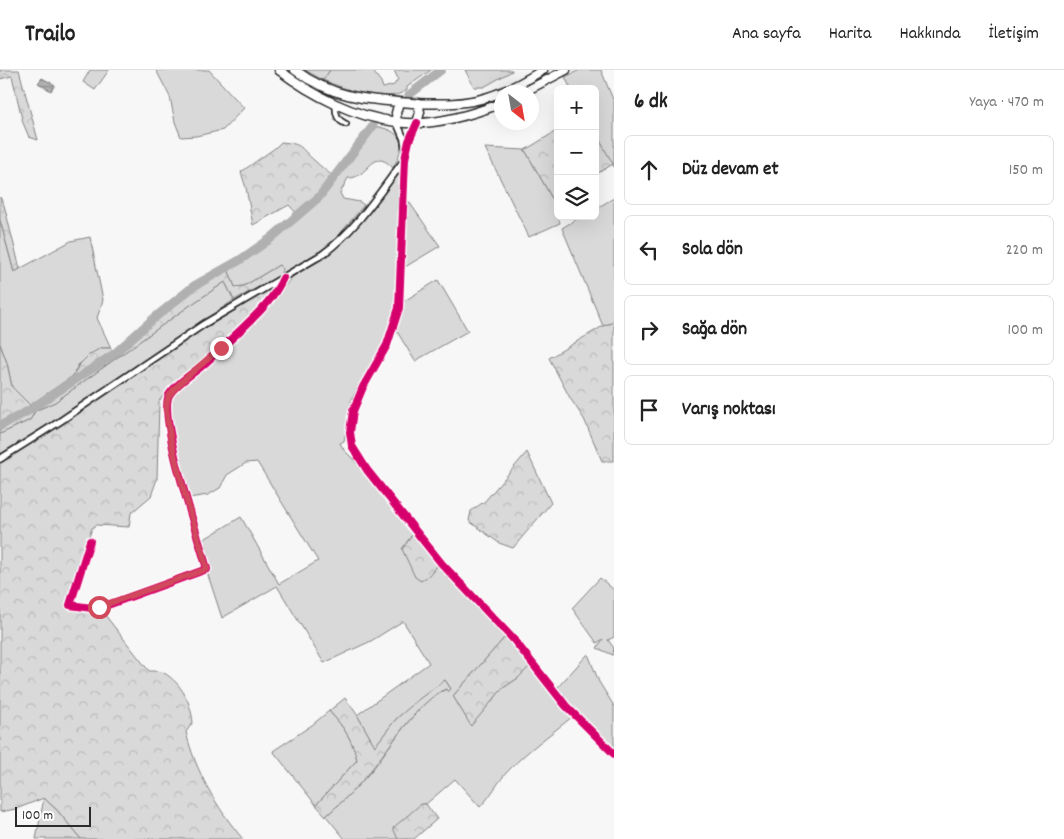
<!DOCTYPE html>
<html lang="tr">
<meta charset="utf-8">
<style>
body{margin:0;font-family:Dekko,sans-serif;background:#f6f6f6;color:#222}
.controls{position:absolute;right:15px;top:15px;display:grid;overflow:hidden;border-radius:8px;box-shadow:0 5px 20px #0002}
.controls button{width:45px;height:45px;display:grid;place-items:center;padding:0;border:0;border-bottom:1px solid #e0e0e0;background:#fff;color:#222;font:25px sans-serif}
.compass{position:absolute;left:494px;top:15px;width:45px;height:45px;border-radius:50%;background:#fff;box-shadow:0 5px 20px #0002;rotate:149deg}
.scale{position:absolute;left:15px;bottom:12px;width:76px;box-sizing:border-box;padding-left:5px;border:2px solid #2b2b2b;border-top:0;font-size:14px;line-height:18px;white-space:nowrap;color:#2b2b2b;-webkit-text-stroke:4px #fff;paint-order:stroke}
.stop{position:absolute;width:15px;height:15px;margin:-11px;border:4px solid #d1495b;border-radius:50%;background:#fff}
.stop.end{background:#d1495b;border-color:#fff;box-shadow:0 1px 5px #0008}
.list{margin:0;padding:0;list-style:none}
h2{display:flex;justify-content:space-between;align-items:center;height:65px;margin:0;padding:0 20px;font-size:21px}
h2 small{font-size:16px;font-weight:400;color:#767676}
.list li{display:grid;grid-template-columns:32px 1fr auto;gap:15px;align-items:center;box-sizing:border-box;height:70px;margin:0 10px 10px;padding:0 10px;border:1px solid #e0e0e0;border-radius:8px}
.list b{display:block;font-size:19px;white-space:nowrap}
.list em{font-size:16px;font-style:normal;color:#767676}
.icon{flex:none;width:28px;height:28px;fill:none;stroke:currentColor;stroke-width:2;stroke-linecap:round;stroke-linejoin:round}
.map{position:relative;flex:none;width:614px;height:769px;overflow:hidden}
header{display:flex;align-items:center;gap:30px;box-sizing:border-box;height:70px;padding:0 25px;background:#fff;border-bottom:1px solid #e0e0e0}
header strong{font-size:24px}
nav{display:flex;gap:28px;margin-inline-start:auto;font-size:18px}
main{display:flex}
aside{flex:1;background:#fff}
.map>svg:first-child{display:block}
.green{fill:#d9d9d9;stroke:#828282}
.forest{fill:url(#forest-crowns);stroke:#828282}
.water{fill:url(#water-rules);stroke:#7b7b7b}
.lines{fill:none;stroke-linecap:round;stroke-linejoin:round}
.river{stroke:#b0b0b0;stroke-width:9}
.street-casing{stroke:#2b2b2b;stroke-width:8}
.secondary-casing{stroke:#2b2b2b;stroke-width:9}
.highway-casing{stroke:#2b2b2b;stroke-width:11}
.street{stroke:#fff;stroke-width:4.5}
.secondary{stroke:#fff;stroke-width:5.5}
.highway{stroke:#fff;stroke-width:8}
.cycleway-casing{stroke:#fff;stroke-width:11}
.cycleway{stroke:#d6006c;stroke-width:8}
.route{stroke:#d1495b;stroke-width:6}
</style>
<header>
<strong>Trailo</strong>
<nav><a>Ana sayfa</a><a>Harita</a><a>Hakkında</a><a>İletişim</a></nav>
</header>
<main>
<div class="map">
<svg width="614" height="769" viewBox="0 0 614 769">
<defs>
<pattern id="forest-crowns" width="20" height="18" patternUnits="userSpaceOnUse" patternTransform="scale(1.25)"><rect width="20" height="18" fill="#d9d9d9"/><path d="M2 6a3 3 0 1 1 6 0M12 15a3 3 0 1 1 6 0" fill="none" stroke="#bababa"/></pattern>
<pattern id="water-rules" width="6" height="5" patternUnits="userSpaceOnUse" patternTransform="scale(1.25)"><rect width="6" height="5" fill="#b0b0b0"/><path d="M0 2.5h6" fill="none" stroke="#8f8f8f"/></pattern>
</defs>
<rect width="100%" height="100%" fill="#f7f7f7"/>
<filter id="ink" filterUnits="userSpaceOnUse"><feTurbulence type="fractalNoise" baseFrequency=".02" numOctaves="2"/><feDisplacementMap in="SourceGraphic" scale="10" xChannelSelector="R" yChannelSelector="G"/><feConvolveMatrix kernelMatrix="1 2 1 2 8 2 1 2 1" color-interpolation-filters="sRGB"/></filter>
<g filter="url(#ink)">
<path class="green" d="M90,0H109L95,20L83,12Z
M156,0H209L244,38L223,60L196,66L181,67L175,52L170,27Z
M330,0H372L381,12L383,18L394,15L398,9L394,0H431L407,17V20C386,35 345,19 323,10Z
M465,0H512V1L484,17H474Z
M580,0H601L614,32V97L595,62V19H571L565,7Z
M373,56C403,60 407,73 393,98C372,75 369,109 348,108L340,123L343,129L360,132L364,135L330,176L279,206L283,199L279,195L244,216L235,217L227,197L270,169L319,127Z
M485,78L525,80L554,132L560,153L529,167Z
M397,105L400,106L396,229L390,259L382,277L358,316L351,331L344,371L340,373L344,380L353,389L413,464L406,473L429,506L438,495L506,566L453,626L471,655L503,618L518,608L530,596L572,647C551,664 528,680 509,700C498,711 492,725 480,737L455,709L426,734H421L398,769H345L326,746C342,732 358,717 372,700C387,681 427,618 451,619L445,610L396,649L375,677L357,645L429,593L403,551L371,571L324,593L277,516L222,548L207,502L210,501L201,471L241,447L279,514L318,491L257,392L246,393L227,405L220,418L208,425L189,428C183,406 164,349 172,328C178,314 203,300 214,290C233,275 255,253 272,235C280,225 285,213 295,205C307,196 322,190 333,180C356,161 378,129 397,105Z
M614,128V252L603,256L562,158L582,146H595V139Z
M407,129L440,176L405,197Z
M0,150L14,202L71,171L90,167L103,230L97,248L111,278H101L78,295L73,306L30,335L12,317L7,293L0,274Z
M438,210L468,261L415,291L396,260L401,233Z
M225,212L234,230L51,353L0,384V364L30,350L35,341L55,332L189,236Z
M600,508L614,520V567L608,570L614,578L613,585L597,578L603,569L597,573L572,538Z
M588,584L599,612L614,636V680L556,619Z
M329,641C343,656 353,670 357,690L316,735L273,681L312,655Z
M44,728L57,740L81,769H36Z"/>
<path class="forest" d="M0,0H19L38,70L29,67L23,53L12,6L0,9Z
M305,0H330L323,10Z
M558,60V129L554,132L525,80Z
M595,62L613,94L595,105Z
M281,72C305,74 299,78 315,91C321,97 328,102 334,107L319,127L298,145L289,135L253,155L246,118L241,102L275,78Z
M0,127L4,135L20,199L14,202L0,150Z
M279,195L283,199L279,206L234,230L225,212L189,236L55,332L35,341L30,350L0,364V274L7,293L12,317L30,335L73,306L78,296L90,284L101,278H111L115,283L194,216L227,197L235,217L244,216Z
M273,217V220L262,233L198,294L168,320L159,331L157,409L151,426L131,443L129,457L96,455L92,458L69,527L68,538L101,540L149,601C154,601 160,601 164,603C182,613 191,634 193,652L186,662C195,700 217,739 243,769H81L57,740L44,728L16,739L0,742V392L185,270Z
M614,252V391H602L584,349L570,328L549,288L603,256Z
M527,382L551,433L513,478L499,473L469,451L471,441L485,431Z
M413,464L438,495L428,506L421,511L415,507L402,479Z
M506,566L530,596L518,608L503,618L471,656L453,626Z
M445,610L451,619L448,622L446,619C420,629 389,678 371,700C358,717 342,732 326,746L316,735L357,690C353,670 343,656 329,641L345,628L356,643L375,676L396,649L419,629Z
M421,734H426L437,749L414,769H398L393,758Z"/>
<path class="water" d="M42,8L55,15L51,21L38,13Z"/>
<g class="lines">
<path class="river" d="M409,25L441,0
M0,356L28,341L114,284L153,249L194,216L240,190L270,169L319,127L373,56"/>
<defs>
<path id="street" d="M336,34C335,44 337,50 346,54
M90,471L70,535L92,538L105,536L207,499C199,469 158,348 169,325C176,313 193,304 203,295C211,288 218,281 226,274C246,254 271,235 283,208"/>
<path id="secondary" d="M397,53L404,69L406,80
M417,53L409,71L405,89L399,238L387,275L363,317L353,341L350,362L352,376L367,400L442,494L514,570L566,636L614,684
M0,389L59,352L204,254L323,184C356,160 380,122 405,89"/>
<path id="highway" d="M279,0C312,25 354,47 397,52C429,57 471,45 502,33
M295,0C332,28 368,30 412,33C437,34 464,35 488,27C508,21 526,10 543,0
M524,22L566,0
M397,53L396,43L399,32
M417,53L420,42L418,33"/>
</defs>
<use href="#street" class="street-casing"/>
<use href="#secondary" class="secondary-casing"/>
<use href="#highway" class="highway-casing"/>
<use href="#street" class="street"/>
<use href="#secondary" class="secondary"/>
<use href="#highway" class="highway"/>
<defs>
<path id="cycleway" d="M417,53L409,71L405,89L399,238L387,275L363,317L353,341L350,362L352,376L367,400L442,494L514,570L566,636L614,684
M90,471L70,535L92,538L105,536L207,499C199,469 158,348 169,325C176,313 193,304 203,295C211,288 218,281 226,274C246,254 271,235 283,208"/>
</defs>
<use href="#cycleway" class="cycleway-casing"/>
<use href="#cycleway" class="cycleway"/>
</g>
</g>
<g class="lines" filter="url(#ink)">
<path class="route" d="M99,537L207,499C199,468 159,352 168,328C172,317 210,288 221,278"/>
</g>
</svg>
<div class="controls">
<button>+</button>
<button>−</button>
<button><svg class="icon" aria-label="layers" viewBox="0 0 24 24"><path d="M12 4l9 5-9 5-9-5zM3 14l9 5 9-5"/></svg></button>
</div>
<svg class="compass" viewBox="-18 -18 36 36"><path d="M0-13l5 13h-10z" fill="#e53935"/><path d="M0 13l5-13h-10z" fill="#767676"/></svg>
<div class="scale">100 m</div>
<div class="stop" style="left:99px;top:537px"></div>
<div class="stop end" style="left:221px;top:278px"></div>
</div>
<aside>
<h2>6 dk<small>Yaya · 470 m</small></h2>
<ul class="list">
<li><svg class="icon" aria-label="ahead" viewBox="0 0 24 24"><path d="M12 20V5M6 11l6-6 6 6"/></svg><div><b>Düz devam et</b></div><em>150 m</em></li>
<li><svg class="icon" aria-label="left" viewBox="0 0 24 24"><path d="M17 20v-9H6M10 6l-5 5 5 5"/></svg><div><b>Sola dön</b></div><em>220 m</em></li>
<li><svg class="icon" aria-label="right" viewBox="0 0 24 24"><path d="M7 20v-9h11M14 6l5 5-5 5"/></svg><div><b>Sağa dön</b></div><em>100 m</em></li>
<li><svg class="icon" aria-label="arrive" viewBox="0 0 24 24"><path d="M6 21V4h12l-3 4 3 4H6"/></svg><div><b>Varış noktası</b></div></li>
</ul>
</aside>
</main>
